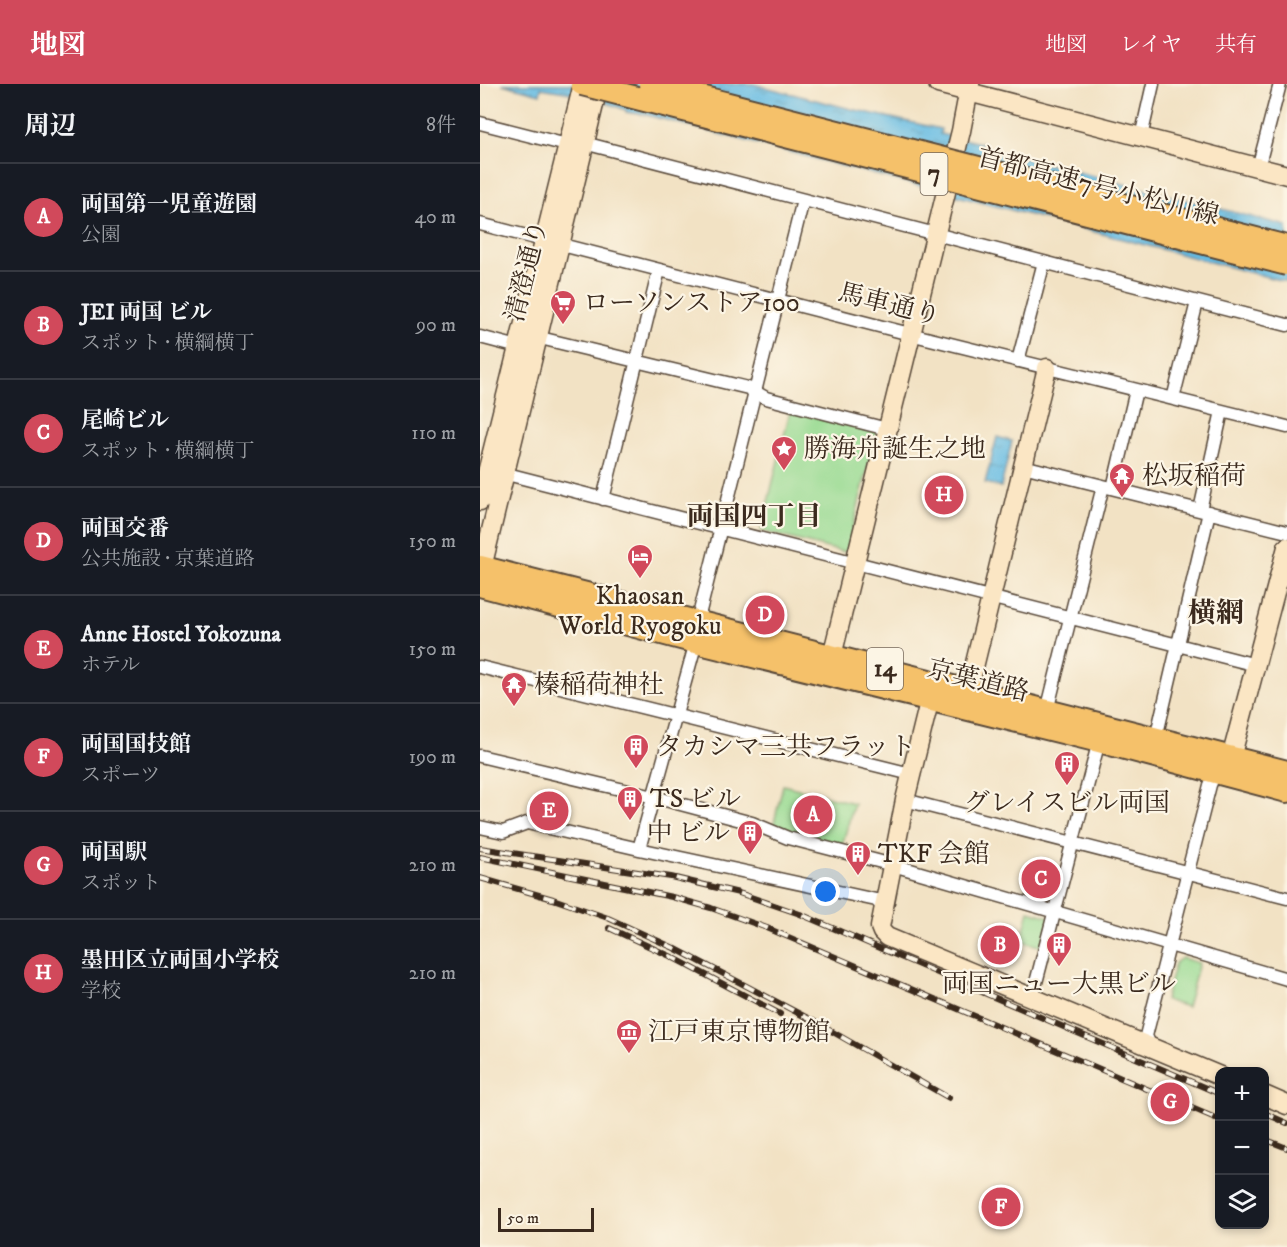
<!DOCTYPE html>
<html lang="ja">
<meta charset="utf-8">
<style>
body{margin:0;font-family:"IM FELL DW Pica","Noto Serif JP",serif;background:#242831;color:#f1f3f6}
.controls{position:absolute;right:18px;bottom:18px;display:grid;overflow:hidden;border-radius:12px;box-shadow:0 3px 9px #0003}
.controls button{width:54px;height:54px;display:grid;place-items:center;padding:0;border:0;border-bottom:2px solid #363941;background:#171b24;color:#f1f3f6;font:30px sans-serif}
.scale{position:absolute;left:18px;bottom:15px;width:96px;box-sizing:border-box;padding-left:6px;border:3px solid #3b2a1e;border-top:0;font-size:16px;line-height:21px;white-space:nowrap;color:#3b2a1e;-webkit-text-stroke:4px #fcf5e5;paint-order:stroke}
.you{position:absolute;left:346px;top:808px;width:21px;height:21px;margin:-15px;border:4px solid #fff;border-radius:50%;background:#1a73e8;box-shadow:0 0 0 9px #1a73e833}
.badge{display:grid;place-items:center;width:39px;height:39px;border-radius:50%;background:#d1495b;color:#fff;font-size:20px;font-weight:700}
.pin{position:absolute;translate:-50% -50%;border:3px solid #fff;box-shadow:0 2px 6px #0006}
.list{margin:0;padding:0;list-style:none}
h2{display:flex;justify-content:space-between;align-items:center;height:78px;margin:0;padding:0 24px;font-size:26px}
h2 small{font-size:20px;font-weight:400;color:#9ea1a6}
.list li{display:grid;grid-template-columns:39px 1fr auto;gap:18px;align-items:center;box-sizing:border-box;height:108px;padding:0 24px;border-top:2px solid #363941}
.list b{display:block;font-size:22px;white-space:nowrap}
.list p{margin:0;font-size:20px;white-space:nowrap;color:#9ea1a6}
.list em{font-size:20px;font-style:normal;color:#9ea1a6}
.icon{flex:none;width:33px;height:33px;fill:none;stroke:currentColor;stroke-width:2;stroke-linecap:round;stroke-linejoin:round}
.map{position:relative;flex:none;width:807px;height:1163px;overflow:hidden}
header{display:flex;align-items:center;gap:36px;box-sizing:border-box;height:84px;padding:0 30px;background:#d1495b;color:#fff}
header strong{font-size:28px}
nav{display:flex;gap:33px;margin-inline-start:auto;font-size:21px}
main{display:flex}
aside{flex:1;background:#171b24}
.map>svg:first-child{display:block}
.park{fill:#98da92;stroke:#6a8258;stroke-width:1.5}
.water{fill:url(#water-ripples);stroke:#507380;stroke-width:1.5}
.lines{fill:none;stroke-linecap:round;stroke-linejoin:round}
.street-casing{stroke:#564637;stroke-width:15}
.secondary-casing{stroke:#564637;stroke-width:21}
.highway-casing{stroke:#564637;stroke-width:26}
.street{stroke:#fff;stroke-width:12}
.secondary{stroke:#fbe6c4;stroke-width:18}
.highway{stroke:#f5c16b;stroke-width:22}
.rail-casing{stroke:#3b2a1e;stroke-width:6}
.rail{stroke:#fcf5e5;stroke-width:4;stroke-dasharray:11;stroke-linecap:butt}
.highway-bridge-casing{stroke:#564637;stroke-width:26;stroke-linecap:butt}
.highway-bridge{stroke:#f5c16b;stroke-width:22}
.labels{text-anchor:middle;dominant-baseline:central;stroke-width:4.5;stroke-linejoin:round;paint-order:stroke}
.shield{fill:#fcf5e5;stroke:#75675a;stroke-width:1.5}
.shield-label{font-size:24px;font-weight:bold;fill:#3b2a1e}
.street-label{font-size:26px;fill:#3b2a1e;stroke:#fcf5e5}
.poi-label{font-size:26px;fill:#3b2a1e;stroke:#fcf5e5;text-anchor:start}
.neighbourhood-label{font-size:27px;font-weight:bold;fill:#3b2a1e;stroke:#fcf5e5}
.quarter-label{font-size:28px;font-weight:bold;fill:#3b2a1e;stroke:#fcf5e5}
</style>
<header>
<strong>地図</strong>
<nav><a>地図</a><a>レイヤ</a><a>共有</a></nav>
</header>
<main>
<aside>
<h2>周辺<small>8件</small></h2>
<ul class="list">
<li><span class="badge">A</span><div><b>両国第一児童遊園</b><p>公園</p></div><em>40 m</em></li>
<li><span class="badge">B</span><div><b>JEI 両国 ビル</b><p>スポット · 横綱横丁</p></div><em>90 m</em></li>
<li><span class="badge">C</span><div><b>尾崎ビル</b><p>スポット · 横綱横丁</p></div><em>110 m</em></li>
<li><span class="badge">D</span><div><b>両国交番</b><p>公共施設 · 京葉道路</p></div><em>150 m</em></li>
<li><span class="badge">E</span><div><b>Anne Hostel Yokozuna</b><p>ホテル</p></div><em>150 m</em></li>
<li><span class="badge">F</span><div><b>両国国技館</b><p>スポーツ</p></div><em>190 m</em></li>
<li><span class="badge">G</span><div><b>両国駅</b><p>スポット</p></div><em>210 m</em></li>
<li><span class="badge">H</span><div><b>墨田区立両国小学校</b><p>学校</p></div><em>210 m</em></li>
</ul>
</aside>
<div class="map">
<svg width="807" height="1163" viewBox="0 0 807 1163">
<defs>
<pattern id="water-ripples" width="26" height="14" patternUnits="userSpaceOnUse" patternTransform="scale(1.5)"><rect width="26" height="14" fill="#66bce3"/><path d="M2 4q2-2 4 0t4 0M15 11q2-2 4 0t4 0" fill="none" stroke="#5599b7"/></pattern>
</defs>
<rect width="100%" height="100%" fill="#fcf5e5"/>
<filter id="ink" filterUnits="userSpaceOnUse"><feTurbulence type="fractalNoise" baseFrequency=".0167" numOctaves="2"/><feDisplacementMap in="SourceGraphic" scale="12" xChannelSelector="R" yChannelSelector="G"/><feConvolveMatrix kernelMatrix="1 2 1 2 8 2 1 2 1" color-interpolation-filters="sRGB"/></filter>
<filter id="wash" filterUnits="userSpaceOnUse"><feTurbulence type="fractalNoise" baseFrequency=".008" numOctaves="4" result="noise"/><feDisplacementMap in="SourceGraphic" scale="24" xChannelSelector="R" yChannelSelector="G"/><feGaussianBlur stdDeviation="1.35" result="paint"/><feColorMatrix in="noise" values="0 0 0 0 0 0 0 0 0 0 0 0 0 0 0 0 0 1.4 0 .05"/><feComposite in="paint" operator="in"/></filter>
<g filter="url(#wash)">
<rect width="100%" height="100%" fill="#f2e2c4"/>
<path class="park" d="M310,327L397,347L367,467L363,468L281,447Z
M303,701L374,719L362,762L293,743Z
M549,827L571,833L563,863L541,857Z
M702,874L719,879L707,923L685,916L695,879Z"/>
<path class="water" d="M22,0H273L371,25L461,45L460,50L505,60L504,64L807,142V198L167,31L146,28V26C119,15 90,8 61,4L60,10Z
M517,353L532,357L521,403L505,399Z"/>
</g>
<g filter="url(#ink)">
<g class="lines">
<defs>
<path id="street" d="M0,39L87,61L104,59L807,241
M661,53L673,0
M778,84L800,0
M0,140L430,250L807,343
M0,253L38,263
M56,253L268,304L286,314L407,345
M538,277L564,178
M693,315L717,218
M543,382L807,448
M23,389L776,581
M633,404L656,306
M123,415L179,186
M720,426L742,327
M217,539L323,116
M0,583L431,690
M567,627L623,402
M676,654L729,428
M0,672L174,713L272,739L308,754L413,781L807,895
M425,716L807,814
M0,743L23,748L47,739L159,765L396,816L404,824
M159,765L216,558
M552,914L619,657
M671,963L666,952L668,944L730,701L736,687"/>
<path id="secondary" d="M458,0L807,91
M0,417L103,0
M0,492L119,0
M352,572L481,47L490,0
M453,602L425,716L400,843L402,848L407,853L740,992
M485,620L567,284
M751,674L807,463
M784,1011L807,1021"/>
<path id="highway" d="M0,483L807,688
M0,501L216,558L619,657L807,707"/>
</defs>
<use href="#street" class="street-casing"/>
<use href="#secondary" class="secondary-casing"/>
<use href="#highway" class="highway-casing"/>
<use href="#street" class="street"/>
<use href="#secondary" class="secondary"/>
<use href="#highway" class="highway"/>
<defs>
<path id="rail" d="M0,764L191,793L259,809L320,830L740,1010
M0,773L192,813L231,824L287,844L740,1036
M0,794L73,815L128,834L194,864L337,939L469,1014
M129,844L190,872L300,930
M784,1029L807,1039
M784,1055L807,1064"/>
</defs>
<use href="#rail" class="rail-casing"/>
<use href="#rail" class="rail"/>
<defs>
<path id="highway-bridge" d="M102,0L807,180
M170,0L807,163"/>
</defs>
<use href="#highway-bridge" class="highway-bridge-casing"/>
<use href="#highway-bridge" class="highway-bridge"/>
</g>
</g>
<defs>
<symbol id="supermarket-pin" viewBox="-11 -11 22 30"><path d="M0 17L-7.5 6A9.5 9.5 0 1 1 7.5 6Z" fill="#d1495b" stroke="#fcf5e5"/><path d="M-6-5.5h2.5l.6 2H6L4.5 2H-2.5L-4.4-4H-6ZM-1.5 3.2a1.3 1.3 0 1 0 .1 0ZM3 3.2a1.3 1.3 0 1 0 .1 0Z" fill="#fff"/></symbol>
<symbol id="sight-pin" viewBox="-11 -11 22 30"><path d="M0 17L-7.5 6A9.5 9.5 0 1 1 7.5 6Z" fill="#d1495b" stroke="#fcf5e5"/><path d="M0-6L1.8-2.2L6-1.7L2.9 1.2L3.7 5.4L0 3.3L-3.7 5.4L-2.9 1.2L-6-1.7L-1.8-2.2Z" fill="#fff"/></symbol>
<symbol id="temple-pin" viewBox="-11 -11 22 30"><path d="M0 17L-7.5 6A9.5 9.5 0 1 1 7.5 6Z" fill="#d1495b" stroke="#fcf5e5"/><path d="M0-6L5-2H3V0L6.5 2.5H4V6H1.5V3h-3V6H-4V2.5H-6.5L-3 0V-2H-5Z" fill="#fff"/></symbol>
<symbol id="hotel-pin" viewBox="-11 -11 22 30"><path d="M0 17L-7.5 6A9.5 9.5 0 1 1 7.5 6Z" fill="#d1495b" stroke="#fcf5e5"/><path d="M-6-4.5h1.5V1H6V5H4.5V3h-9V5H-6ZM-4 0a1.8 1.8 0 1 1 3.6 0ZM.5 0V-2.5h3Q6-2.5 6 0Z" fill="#fff"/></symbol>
<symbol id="building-pin" viewBox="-11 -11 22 30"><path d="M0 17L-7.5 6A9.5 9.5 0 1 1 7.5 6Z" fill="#d1495b" stroke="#fcf5e5"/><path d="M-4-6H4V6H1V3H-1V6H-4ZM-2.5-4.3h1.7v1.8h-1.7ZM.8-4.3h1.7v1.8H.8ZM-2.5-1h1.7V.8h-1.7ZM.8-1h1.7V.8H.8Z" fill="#fff"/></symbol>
<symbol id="museum-pin" viewBox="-11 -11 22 30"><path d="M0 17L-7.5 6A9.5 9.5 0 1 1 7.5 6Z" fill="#d1495b" stroke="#fcf5e5"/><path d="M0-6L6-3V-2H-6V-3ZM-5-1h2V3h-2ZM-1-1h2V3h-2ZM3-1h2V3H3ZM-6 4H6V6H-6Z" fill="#fff"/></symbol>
</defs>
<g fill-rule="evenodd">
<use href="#supermarket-pin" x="68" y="204" width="30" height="40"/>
<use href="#sight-pin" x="289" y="350" width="30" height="40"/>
<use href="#temple-pin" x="627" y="377" width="30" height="40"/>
<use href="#hotel-pin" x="145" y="458" width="30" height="40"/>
<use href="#temple-pin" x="19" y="586" width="30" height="40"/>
<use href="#building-pin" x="141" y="648" width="30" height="40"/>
<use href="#building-pin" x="572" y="665" width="30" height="40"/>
<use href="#building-pin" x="135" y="700" width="30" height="40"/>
<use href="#building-pin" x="255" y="734" width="30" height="40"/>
<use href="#building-pin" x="363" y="755" width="30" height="40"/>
<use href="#building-pin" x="564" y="846" width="30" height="40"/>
<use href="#museum-pin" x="134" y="933" width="30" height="40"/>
</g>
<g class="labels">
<g class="shield">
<rect x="440.5" y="69" width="27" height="42" rx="4.5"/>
<rect x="387" y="564" width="36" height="42" rx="4.5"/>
</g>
<g class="shield-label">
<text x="454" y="90">7</text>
<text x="405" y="585">14</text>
</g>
<g class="street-label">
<text transform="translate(618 103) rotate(14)">首都高速7号小松川線</text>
<text transform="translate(47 187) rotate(-76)">清澄通り</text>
<text transform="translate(409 221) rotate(14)">馬車通り</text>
<text transform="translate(498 597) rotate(14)">京葉道路</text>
</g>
<g class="poi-label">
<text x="103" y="219">ローソンストア100</text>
<text x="324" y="365">勝海舟誕生之地</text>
<text x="662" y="392">松坂稲荷</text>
<text x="160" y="512" text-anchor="middle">Khaosan<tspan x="160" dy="30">World Ryogoku</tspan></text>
<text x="54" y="601">榛稲荷神社</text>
<text x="176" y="663">タカシマ三共フラット</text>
<text x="170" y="715">TS ビル</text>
<text x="587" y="719" text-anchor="middle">グレイスビル両国</text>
<text x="250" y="749" text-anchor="end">中 ビル</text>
<text x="398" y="770">TKF 会館</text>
<text x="579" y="900" text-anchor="middle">両国ニュー大黒ビル</text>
<text x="168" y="948">江戸東京博物館</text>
</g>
<g class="neighbourhood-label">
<text x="274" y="433">両国四丁目</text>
</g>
<g class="quarter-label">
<text x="736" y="529">横網</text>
</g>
</g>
</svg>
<div class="controls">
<button>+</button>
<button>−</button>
<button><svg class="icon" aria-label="layers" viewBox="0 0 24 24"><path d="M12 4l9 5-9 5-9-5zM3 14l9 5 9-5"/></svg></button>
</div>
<div class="scale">50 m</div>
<div class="you"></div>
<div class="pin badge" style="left:333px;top:731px">A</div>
<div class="pin badge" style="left:520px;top:861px">B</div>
<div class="pin badge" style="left:561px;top:795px">C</div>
<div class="pin badge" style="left:285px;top:531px">D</div>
<div class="pin badge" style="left:69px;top:727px">E</div>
<div class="pin badge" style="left:521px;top:1123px">F</div>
<div class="pin badge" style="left:690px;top:1018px">G</div>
<div class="pin badge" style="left:464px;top:411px">H</div>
</div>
</main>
